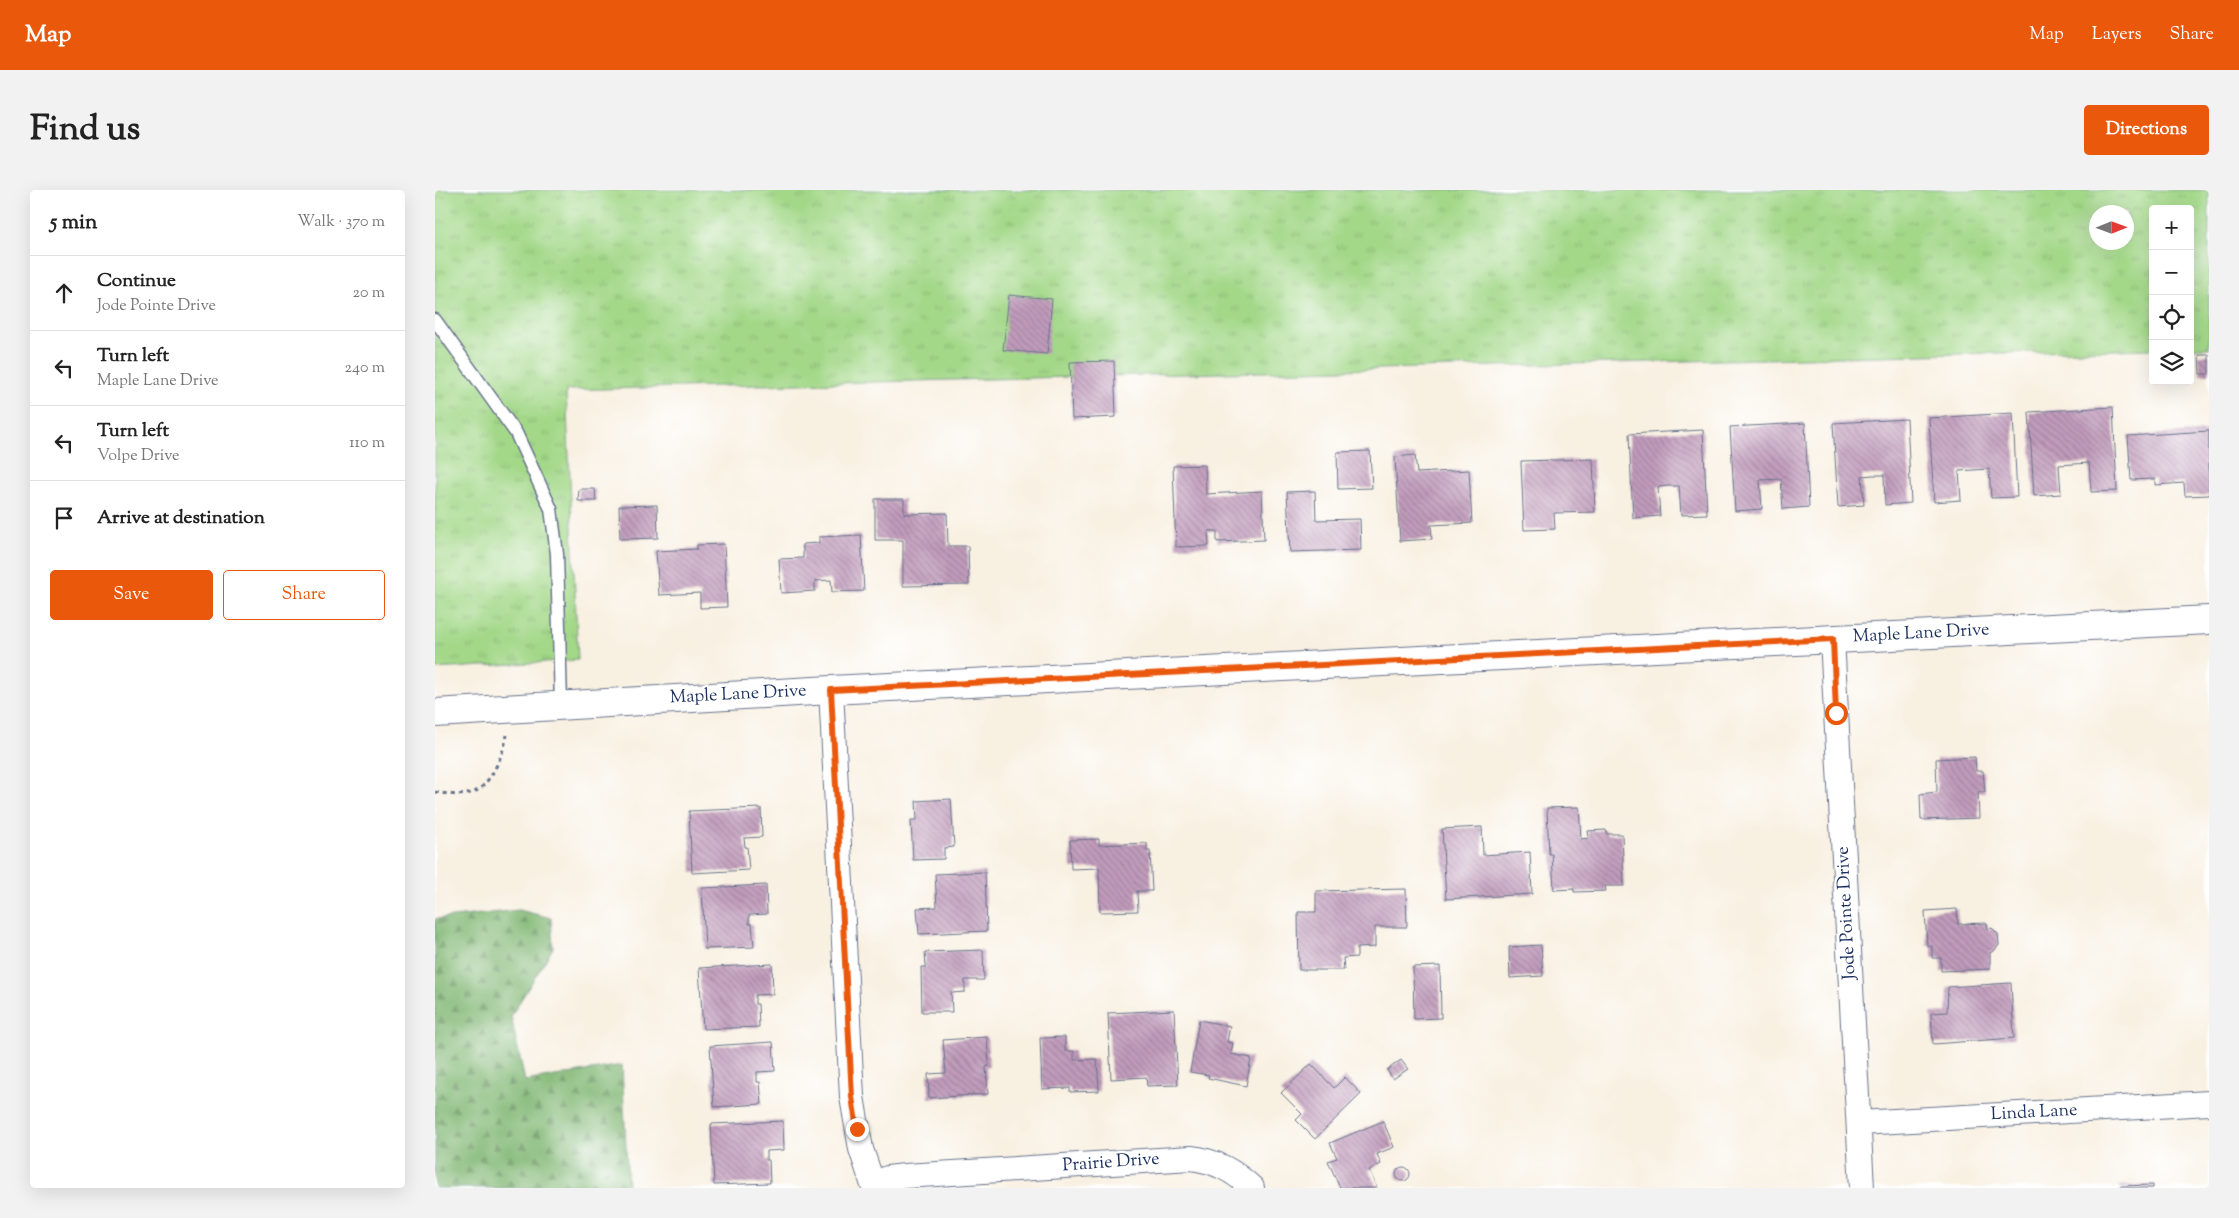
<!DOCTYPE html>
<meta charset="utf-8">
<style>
body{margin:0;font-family:"Sorts Mill Goudy",serif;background:#f2f2f2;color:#222}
.controls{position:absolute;right:15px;top:15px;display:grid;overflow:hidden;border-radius:5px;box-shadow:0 5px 20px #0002}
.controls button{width:45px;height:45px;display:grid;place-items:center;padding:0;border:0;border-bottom:1px solid #e0e0e0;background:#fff;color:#222;font:25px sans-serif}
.compass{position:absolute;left:1654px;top:15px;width:45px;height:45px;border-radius:50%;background:#fff;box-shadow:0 5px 20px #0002;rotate:89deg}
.stop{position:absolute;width:15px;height:15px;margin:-11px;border:4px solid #ea580c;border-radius:50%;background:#fff}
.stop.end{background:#ea580c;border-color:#fff;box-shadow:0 1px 5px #0008}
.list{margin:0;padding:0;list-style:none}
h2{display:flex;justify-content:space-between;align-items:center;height:65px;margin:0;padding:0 20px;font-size:21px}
h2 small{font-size:16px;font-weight:400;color:#767676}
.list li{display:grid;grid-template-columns:32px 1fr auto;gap:15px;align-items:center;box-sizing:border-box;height:75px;padding:0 20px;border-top:1px solid #e0e0e0}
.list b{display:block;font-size:19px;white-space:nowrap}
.list p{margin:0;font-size:16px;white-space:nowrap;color:#767676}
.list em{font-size:16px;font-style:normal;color:#767676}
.actions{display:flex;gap:10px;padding:15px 20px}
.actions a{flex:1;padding:11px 0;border:1px solid #ea580c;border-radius:5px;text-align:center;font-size:18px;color:#ea580c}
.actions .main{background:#ea580c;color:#fff}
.icon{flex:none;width:28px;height:28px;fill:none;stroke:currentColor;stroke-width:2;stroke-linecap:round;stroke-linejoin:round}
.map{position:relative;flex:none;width:1774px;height:998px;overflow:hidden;border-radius:5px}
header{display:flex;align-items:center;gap:30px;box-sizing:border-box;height:70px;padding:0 25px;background:#ea580c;color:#fff}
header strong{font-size:24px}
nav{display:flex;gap:28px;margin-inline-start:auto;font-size:18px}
.intro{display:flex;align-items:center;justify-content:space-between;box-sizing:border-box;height:120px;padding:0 30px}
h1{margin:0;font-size:35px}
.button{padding:12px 22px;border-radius:5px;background:#ea580c;color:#fff;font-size:18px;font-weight:700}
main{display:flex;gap:30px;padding:0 30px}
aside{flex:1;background:#fff;border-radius:5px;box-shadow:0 5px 20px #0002}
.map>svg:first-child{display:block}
.grass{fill:url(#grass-tufts);stroke:#5f8473;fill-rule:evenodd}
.forest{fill:url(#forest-firs);stroke:#4e7469}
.building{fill:url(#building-back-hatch)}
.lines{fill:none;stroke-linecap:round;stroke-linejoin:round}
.service-casing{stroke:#68738c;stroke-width:15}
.minor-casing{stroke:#68738c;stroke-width:26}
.tertiary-casing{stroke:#68738c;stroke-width:30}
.path{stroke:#68738c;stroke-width:3;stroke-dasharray:4 4;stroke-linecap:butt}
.service{stroke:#fff;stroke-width:12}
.minor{stroke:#fff;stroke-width:24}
.tertiary{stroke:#fff;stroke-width:28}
.route{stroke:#ea580c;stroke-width:6}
.labels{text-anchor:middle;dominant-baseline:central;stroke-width:4.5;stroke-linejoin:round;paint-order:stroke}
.street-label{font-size:18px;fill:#1b2f5e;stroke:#fff}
</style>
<header>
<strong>Map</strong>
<nav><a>Map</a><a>Layers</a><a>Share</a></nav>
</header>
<div class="intro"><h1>Find us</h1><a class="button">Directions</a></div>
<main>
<aside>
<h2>5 min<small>Walk · 370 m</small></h2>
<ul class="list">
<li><svg class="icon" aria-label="ahead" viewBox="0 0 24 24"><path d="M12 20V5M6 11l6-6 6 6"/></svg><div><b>Continue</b><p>Jode Pointe Drive</p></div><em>20 m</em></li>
<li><svg class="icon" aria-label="left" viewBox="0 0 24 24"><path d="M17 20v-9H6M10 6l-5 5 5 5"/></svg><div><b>Turn left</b><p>Maple Lane Drive</p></div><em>240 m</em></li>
<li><svg class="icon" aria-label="left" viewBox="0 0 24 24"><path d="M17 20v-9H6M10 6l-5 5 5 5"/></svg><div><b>Turn left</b><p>Volpe Drive</p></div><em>110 m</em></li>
<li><svg class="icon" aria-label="arrive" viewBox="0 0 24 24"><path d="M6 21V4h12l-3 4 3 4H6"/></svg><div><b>Arrive at destination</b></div></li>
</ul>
<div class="actions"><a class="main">Save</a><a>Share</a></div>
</aside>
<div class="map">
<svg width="1774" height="998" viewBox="0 0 1774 998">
<defs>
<pattern id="grass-tufts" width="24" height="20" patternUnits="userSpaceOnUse" patternTransform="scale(1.25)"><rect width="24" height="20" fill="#a3d888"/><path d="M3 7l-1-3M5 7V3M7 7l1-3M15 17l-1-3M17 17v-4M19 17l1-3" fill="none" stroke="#8cba78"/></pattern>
<pattern id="forest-firs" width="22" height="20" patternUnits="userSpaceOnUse" patternTransform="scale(1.25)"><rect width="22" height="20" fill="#82b874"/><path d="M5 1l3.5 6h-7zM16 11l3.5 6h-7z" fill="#6a9662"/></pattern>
<pattern id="building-back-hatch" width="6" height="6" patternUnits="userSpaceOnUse" patternTransform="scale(1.25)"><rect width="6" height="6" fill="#c19bbb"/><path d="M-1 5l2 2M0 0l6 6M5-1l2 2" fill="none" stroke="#9c7f9b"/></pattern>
</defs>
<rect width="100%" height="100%" fill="#fff"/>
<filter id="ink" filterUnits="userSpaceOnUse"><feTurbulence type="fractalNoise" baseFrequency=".02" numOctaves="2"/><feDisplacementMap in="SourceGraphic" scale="10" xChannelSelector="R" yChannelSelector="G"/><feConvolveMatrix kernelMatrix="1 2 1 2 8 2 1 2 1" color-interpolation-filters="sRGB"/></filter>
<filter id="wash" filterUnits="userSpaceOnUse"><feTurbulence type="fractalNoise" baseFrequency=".0096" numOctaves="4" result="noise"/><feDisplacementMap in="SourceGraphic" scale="20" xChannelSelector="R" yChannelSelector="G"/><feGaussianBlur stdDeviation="1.12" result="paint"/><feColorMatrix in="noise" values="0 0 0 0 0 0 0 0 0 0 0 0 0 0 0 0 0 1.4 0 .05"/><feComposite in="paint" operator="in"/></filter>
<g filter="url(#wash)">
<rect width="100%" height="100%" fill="#f8f0e1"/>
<path class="grass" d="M0,0H1774V158H1755V19H1718V159L131,200L143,470L0,479ZM1662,22H1692V52H1662Z"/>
<path class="forest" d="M84,720L116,728L118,758L76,826L90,891L187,875L193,998H0V729Z"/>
<g id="blocks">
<path class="building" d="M574,105L617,109L612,164L568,160Z
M1764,165H1774V184H1765Z
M679,171L681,227L637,229L635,172Z
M1678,217L1682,301L1656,302L1654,273L1624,275L1626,304L1599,306L1594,222Z
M1578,223L1582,307L1556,308L1554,279L1524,281L1526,310L1499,312L1494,228Z
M1472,229L1476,313L1450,315L1449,285H1438L1427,286L1429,315L1403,317L1398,233Z
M1370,233L1374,317L1348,319L1346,289L1325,290L1327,319L1300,321L1295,237Z
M1268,240L1272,324L1246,325L1244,296H1233L1223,297L1225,326L1198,328L1194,244Z
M1774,241V305L1750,306L1749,293L1720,295V289L1696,290L1693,246Z
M935,261L937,298L903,299L902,262Z
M980,265L982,283L1034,280L1037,333L996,335L997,349L965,351L960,267Z
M1158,269L1160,322L1119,323L1120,339L1089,340L1086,271Z
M770,275L771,304L827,301L829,350L782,352V341H773L774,356L741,357L738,276Z
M144,299H160L161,311H143Z
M880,301L881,330L925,329L926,360L855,362L852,302Z
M440,309H469V324L512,323L513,356H533L534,395L468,396V350H440Z
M222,315L223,348L185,349L184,316Z
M426,345L429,401L397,402L396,390L380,391V401L346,403L344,369L368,368V354L384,353V347Z
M289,354L292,417L265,418V403L224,405L221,361L262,359V355Z
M1540,567L1541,581H1548L1550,602H1543L1544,628L1486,630L1485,604L1502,602L1501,569Z
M516,609L519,657L509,658V669L478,670L476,630H482L481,611Z
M1144,617L1146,649L1154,648L1153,641L1171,640L1172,644H1187L1189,696H1170L1171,701L1139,702V699L1119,700L1117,664H1114L1112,618Z
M326,618L327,647L309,648L310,657H312L314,680L257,683L254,621Z
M1047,637L1048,665L1095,662L1097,704L1011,709L1007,639Z
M664,649V655L712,653V661H715L717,701H702L703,721L665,722L664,678L636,679L635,650Z
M550,682L552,741L484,744L482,718L502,717L500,684Z
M331,695L332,724L314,725V734H317L319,757L270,759L267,698Z
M971,699L972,737H940V757L922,758V767L908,768L909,780H864L863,722H881V701Z
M1522,719L1523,734L1552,733L1553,739L1557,738L1563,744L1564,755L1558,762H1555V779L1506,781V768H1497V756H1492L1490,721Z
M1106,755L1108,786L1075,788L1074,757Z
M548,760L549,790H530V802L516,803L517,822H487L486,777H491L490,762Z
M337,774L338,804L320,805V814H323L324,837L268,839L264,778Z
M1005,776L1006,828L979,829L978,777Z
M1576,793L1579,848L1498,854L1496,823L1512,822L1513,797Z
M739,820L743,895L712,896L711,887L676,889L673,823Z
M764,830L795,836L792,852L798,853L796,864L816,868L811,896L773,888L774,885L755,882Z
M552,847L554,876L551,877L553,904L494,908L493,884L511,883L508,850Z
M630,847V861H639V870L662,869L664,901L635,902V898L607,899L605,848Z
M338,852L340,881L322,882V892H325L327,914L279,917L275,856Z
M966,870L973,879L958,889L952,880Z
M876,874L899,898L910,887L926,904L880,949L861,930L867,924L846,903Z
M348,931L349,960L331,961V970H334L335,993L279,995L276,934Z
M948,931L959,957L942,964L946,974L934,980L942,998H905L893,971L902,968L895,953Z
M961 984a7 7 0 1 1 14 0a7 7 0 1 1-14 0Z
M1718,995V998H1685V996Z"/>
</g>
</g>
<g filter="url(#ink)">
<use href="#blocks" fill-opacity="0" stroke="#68738c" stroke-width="1"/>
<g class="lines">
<defs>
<path id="service" d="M0,130L81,243L116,319L122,364L126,514"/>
<path id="minor" d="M1397,449L1427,998
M396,500L417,907L426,959L439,998
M1424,933L1774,913
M438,993L453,988L470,986L756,968C781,971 799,981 817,998"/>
<path id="tertiary" d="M0,523L396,500L1774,430"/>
</defs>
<use href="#service" class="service-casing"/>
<use href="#minor" class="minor-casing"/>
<use href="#tertiary" class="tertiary-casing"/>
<path class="path" d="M0,602C12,604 27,607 39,602C56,595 69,562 72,545"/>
<use href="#service" class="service"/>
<use href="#minor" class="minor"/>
<use href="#tertiary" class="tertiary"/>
</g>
</g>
<g class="lines" filter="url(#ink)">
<path class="route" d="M422,939L417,907L396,500L1398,449L1401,523"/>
</g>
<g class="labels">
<g class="street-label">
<text transform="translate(1486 444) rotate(-3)">Maple Lane Drive</text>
<text transform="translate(303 505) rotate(-3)">Maple Lane Drive</text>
<text transform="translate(1412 723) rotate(-93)">Jode Pointe Drive</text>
<text transform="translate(1599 923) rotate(-3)">Linda Lane</text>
<text transform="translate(676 973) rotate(-4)">Prairie Drive</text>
</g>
</g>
</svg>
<div class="controls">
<button>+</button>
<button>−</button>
<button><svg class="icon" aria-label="locate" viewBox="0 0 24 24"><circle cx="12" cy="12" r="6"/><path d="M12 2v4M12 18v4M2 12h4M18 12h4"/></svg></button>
<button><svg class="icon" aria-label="layers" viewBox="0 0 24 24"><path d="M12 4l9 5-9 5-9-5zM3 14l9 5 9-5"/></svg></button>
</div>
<svg class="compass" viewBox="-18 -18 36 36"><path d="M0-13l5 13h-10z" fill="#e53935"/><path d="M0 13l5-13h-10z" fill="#767676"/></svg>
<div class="stop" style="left:1401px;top:523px"></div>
<div class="stop end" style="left:422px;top:939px"></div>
</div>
</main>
